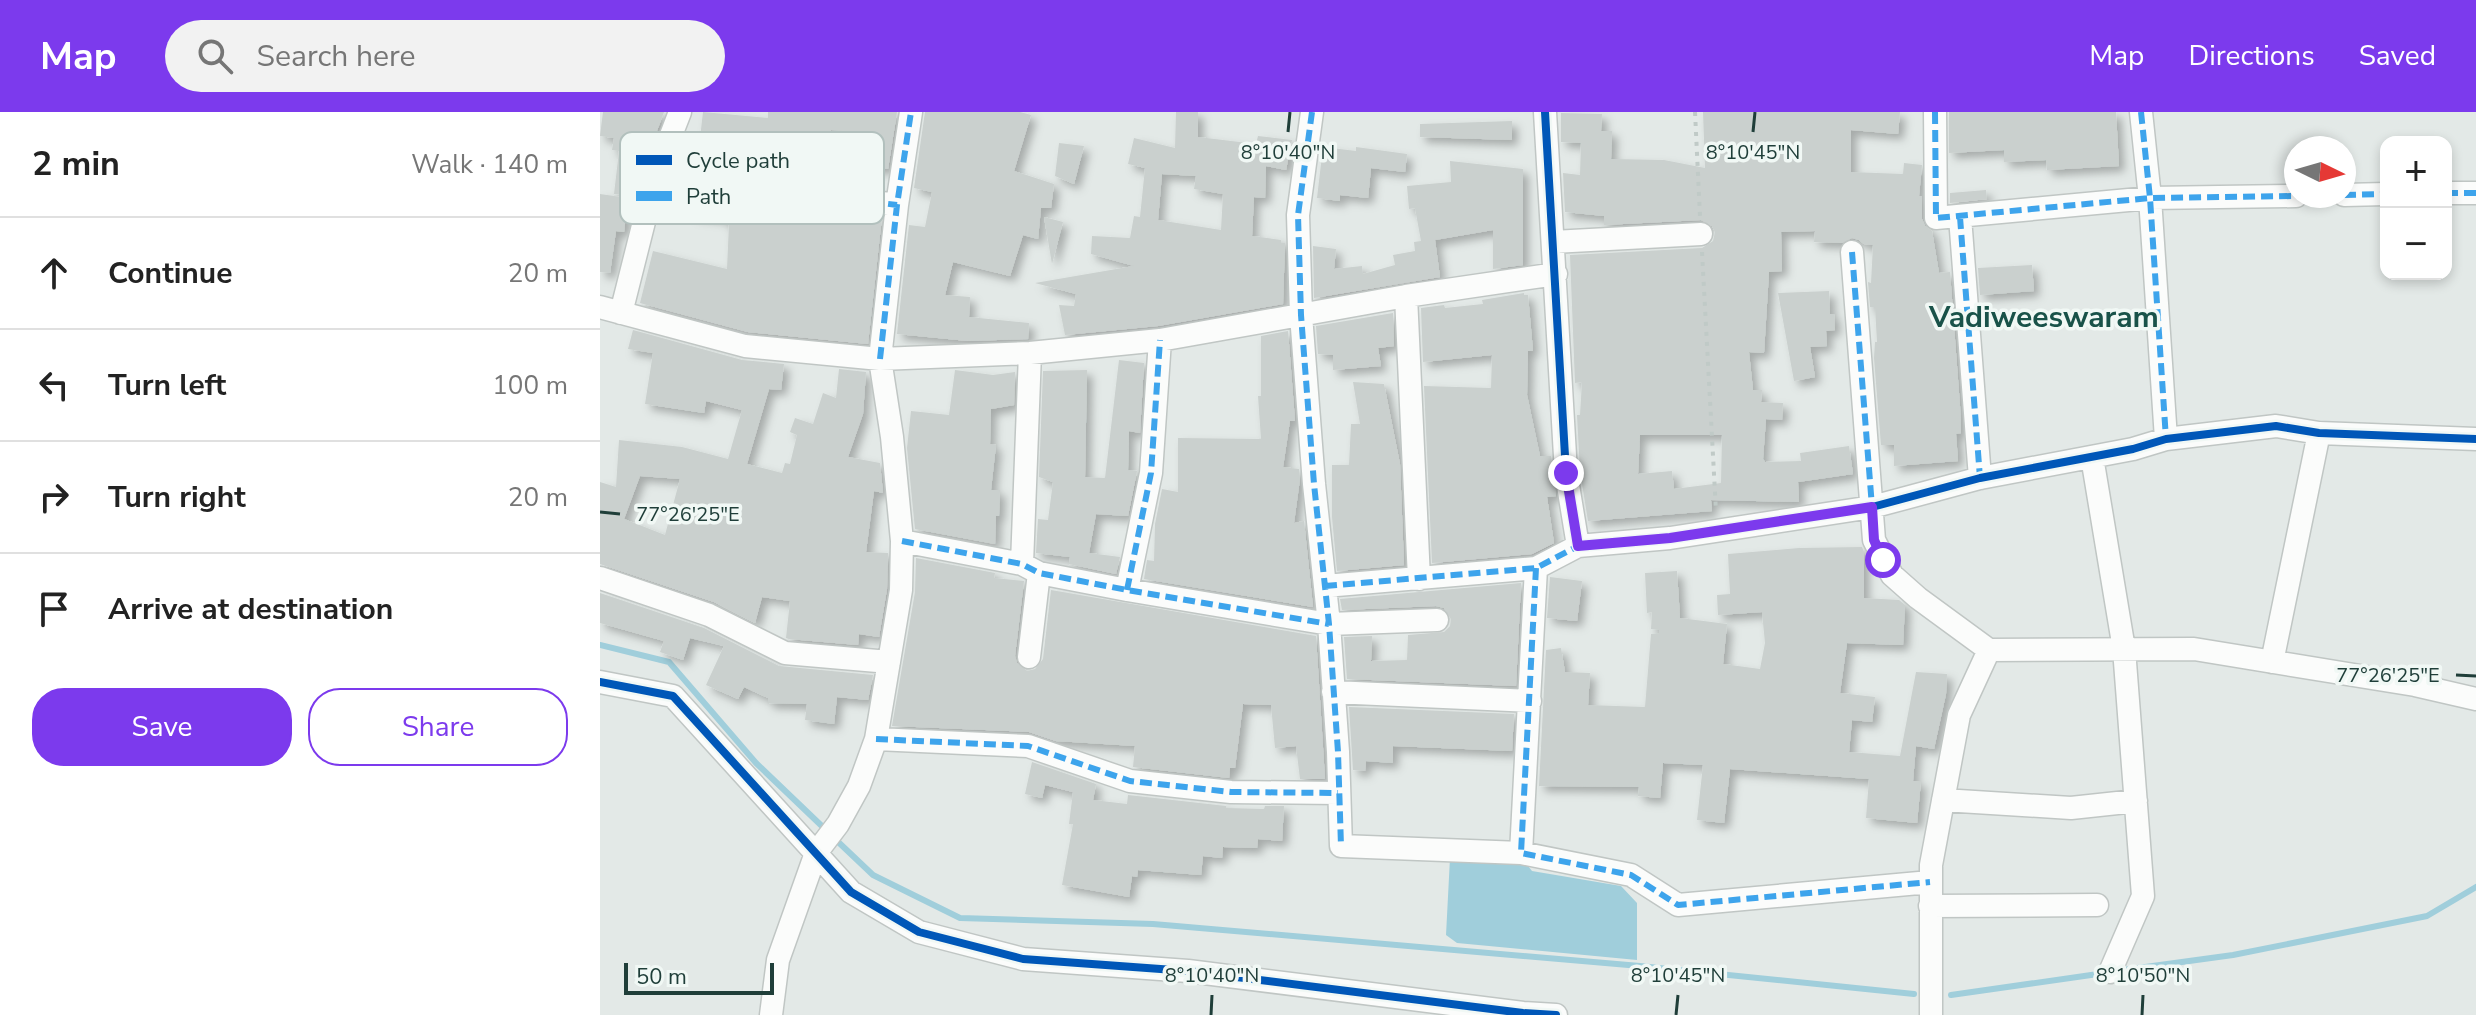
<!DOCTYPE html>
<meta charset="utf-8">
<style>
body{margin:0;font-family:"Nunito Sans",sans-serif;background:#f2f2f2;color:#222}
.controls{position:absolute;right:24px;top:24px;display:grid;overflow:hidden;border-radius:16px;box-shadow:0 4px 12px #0003}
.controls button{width:72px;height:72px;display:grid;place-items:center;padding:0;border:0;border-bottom:2px solid #e0e0e0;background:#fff;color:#222;font:40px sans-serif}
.compass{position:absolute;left:1684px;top:24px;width:72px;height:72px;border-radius:50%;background:#fff;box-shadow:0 4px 12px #0003;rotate:95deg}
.scale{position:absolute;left:24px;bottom:20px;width:150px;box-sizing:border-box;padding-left:8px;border:4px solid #1f3e39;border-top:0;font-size:22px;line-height:28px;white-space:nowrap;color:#1f3e39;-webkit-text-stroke:6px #f1f8f5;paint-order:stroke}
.stop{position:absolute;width:24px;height:24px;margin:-18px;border:6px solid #7c3aed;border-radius:50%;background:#fff}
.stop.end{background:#7c3aed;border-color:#fff;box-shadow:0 2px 8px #0008}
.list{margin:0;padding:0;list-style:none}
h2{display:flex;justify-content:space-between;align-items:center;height:104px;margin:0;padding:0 32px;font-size:34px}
h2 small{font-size:26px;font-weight:400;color:#767676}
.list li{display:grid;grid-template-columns:52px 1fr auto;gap:24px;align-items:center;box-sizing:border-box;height:112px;padding:0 32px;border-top:2px solid #e0e0e0}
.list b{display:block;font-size:30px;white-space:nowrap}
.list em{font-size:26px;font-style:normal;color:#767676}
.actions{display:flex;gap:16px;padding:24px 32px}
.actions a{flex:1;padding:18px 0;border:2px solid #7c3aed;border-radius:32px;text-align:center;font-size:28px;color:#7c3aed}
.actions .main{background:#7c3aed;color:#fff}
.icon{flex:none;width:44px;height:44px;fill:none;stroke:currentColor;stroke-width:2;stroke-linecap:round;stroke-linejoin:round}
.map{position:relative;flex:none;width:1876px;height:903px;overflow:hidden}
header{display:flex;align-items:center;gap:48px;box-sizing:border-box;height:112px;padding:0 40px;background:#7c3aed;color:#fff}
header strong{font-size:38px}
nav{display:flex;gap:44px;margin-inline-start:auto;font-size:28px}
.search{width:560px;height:72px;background:#f2f2f2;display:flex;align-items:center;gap:20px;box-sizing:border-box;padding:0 28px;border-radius:44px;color:#767676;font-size:30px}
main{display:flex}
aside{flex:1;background:#fff}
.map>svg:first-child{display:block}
.water{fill:#a0cedb}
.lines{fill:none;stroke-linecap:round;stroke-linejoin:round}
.stream{stroke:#a0cedb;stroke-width:6}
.building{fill:#cad0ce;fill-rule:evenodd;filter:url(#shadow)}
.minor-casing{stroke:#c0c6c4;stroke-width:25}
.path{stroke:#c0cac7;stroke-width:4;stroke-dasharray:4 6;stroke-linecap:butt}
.minor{stroke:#fbfcfb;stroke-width:22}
.quiet{stroke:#3da4ec;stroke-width:6;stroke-dasharray:12 6;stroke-linecap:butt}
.cycleway-casing{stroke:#f1f8f5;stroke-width:13}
.cycleway{stroke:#0057b8;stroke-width:8}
.route{stroke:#7c3aed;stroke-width:10}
.ticks{fill:none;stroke:#1f3e39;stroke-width:3}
.labels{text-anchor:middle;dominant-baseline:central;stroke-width:7;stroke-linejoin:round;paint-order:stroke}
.district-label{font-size:30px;font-weight:bold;fill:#195249;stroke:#f1f8f5}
.key{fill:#f1f8f5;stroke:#b2c0bd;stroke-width:2}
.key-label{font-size:22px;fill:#1f3e39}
.ticks-label{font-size:20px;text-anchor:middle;fill:#1f3e39;stroke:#f1f8f5;stroke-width:7;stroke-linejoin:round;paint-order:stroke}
</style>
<header>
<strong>Map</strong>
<div class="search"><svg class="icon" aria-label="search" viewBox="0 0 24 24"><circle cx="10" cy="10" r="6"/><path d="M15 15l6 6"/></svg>Search here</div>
<nav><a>Map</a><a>Directions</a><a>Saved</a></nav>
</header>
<main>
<aside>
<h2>2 min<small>Walk · 140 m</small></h2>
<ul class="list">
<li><svg class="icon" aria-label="ahead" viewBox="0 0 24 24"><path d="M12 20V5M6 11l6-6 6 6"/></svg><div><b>Continue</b></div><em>20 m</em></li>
<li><svg class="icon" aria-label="left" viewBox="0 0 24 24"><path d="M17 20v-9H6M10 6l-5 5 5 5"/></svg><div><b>Turn left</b></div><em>100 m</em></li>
<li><svg class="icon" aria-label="right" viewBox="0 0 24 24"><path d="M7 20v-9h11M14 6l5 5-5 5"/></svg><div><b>Turn right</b></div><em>20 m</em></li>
<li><svg class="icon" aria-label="arrive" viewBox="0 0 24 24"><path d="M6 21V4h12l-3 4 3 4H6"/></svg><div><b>Arrive at destination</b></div></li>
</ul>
<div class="actions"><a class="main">Save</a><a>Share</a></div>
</aside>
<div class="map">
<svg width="1876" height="903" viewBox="0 0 1876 903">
<defs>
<filter id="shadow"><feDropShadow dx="5.5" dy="5.5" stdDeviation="4" flood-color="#0004"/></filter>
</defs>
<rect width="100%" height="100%" fill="#e3e9e7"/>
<path class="water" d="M850,746L924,749L932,759L1021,774L1037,791V848L857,831L846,823Z"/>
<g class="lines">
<path class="stream" d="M0,533L69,550L156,651L226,718
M234,726L273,763L360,806L553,812L1040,854L1314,882
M1516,859L1633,843L1827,804L1876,775
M1351,883L1505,861"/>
</g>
<path class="building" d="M3,0H64L48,43L38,42L34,84L14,82L19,39L12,38L14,26L0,24Z
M103,0L168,6V0H297L288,57L262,55L265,21L231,18L228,55L267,57L265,75L193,65L194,43L146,36L145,40L99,35Z
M325,0H420L431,3L414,59L454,72L451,96H441L438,127L423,123L410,164L353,150L345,183L370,185L369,205L429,211L428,227L368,229L297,222L309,113L325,115L332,80L314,76Z
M576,0H598V25L656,32L658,24L692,28L686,58L666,54L665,86L654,85L652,124L681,128V131H685L683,192L558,214L465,223L459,193L474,194L476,182L435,171L534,154L491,142L492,124L530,126L534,104L540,105L545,56L528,52L534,26L575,36ZM562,62L596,64L594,77L623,82L621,118L558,108Z
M1103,0H1300L1298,22L1251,18V60L1303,62L1304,51L1322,53L1319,84H1322V107L1325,114L1332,119L1339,161L1350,160L1360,294L1361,321L1356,322L1358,349L1294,354V333H1281L1274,246L1275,230H1277L1275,195H1270L1268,170L1271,171L1273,133L1264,132L1259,128L1252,126L1242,131L1214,130L1215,119L1181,120L1182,159L1169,160L1164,241L1149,240L1153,278H1162L1161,290L1183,291L1182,308L1166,307L1163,347L1165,350L1201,349L1200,341L1249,334L1253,362L1198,370L1199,390L1111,388L1112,399L988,409L980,359L977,303H980L982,270L975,271L970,143L1102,136L1113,129L1115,120L1112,114L1101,108L1004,113V104L965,100L963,61L980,63L981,31L961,30V1L1002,2L1001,19H1012L1011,47L1064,48L1105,56ZM1040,323H1122L1121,371L1074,377L1072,359L1038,362Z
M1349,0H1516L1519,54L1447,58L1446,48L1404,50V38L1349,41Z
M912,9V28L820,25V12Z
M459,31L484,34L474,72L455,64Z
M723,35L756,39V35L807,42L805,60L771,56L768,86L740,83V89L717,86Z
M850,49L923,57V153L893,157V118L835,128L840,165L714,186L713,134L736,137L734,157L762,154L763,162L795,153L793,143L815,139L814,130L821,129L815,96L809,97L807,74L851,70Z
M1386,78L1387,87L1350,91V81Z
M95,81L282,105L268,232L148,220L40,191L53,139L127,157L129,112H125V106L92,102Z
M0,82L28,86L24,120L16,119L10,161L0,160Z
M444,105L463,110L452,152Z
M1432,153L1434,179L1380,183L1378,156Z
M1229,179L1230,202H1234L1235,218L1226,219L1227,234L1210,235L1215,265L1194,269L1178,181Z
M924,181V183H928L933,239H928L927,283L940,344H951L956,384L947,385L954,431L932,442L832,451L824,274L891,276L892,243L823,250L821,196L844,193L845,196L883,192L882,188Z
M793,201L794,234L778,236L781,254L733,258V243L718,242L716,214Z
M33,218L142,248L184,252L181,278L169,277L147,352L182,361L185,351L190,352L197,323L190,320L195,306L213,312L223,281L236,286L239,257L266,260L263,302L248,345L280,351L283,381L274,379L266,440L288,441L287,477L279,525L259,522L258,533L189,527L186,526L190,489L162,485L155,511L114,490L0,452V370L16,375L19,328L82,335L128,347L142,298L106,289L104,301L45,292L53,241L28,237ZM40,364L80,367L65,423L24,407Z
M688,219L695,309H690L683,355L699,357L700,367L694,411L704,409L713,495L544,467L547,448L554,449L555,412L562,377L578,380V326L661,327L658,284H661V224Z
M519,248L544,251L540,321L529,319L528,358L537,359L528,404L496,402L489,441L520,445L516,462L469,452L470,445L436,441L438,407L448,408L453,370L439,365L443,259L487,258L485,365L505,366Z
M355,258L393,263L415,260L414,293L391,297L390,332L396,333L391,378H400L399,404H396L395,432L315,417L307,336L311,299L349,303Z
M753,270L784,272L800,352L804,453L737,459L732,405V353H749L751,312H760Z
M1262,435L1264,440V486L1299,488L1305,493L1303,533L1247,531L1240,581L1275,585L1272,610L1252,608L1249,640L1300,644L1316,560L1347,562L1346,582L1334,637L1316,634L1313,669H1321L1317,711L1266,706L1269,667L1130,657L1124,711L1097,708L1103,653L1063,651L1060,686L1038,684L1039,675L939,674L946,538L961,536L965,560L990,561L988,593L1045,595L1051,522L1059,521V518L1051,517L1052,500L1047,501L1045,461L1077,459L1080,506L1127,512L1123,552L1160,557L1165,531L1162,500L1118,503L1117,483L1130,482L1128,442L1199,436Z
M316,446L395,461L394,466L424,469L415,544L417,551L427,559L435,557L443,547L451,478L716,524L725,667H700L696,634L675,636L671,593L643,592L635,656H630L629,666L533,655L535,634L456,629L429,620L292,614L315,480Z
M950,465L982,469L977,509L947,506Z
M921,471L916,574L747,567L744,525L772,524L771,549L807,548L808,523L844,520L850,514L851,507L844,496L836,494L742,498L740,487Z
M0,481L104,516L179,554L273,563L268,588L237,585L234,612L205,608L207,592L168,591V586L144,575L138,587L106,573L124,534L90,526L83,548L60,540L64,529L0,511Z
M749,595L914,602L912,639L793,634V651L766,649L765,659L753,658Z
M432,650L496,672L493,688L527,692L528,683L626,694V696L664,697L665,694H684L682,729L658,727L657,736L623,735L622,746L603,744L601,763L538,758L537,765L532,764L529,785L462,773L473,712H469L473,680L445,673L442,686L425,682Z"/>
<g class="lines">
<defs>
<path id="minor" d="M712,0L698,103L701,203L714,372L729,512L738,640L741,734L921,741
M945,0L966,361L978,434L1070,426L1272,395L1380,366L1533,337L1566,327L1676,314L1719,321L1876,327
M1335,0L1336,106L1550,86L1696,84
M1541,0L1550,86L1566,327
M56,62L297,93
M1846,81H1876
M1744,83L1786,82
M1360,105L1380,366
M953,130L1101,122
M1252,140L1274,428L1292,463L1318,486L1389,538L1359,603L1331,753V903
M806,184L819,467
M0,195L145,234L280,247L430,241L560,228L806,184L956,162
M21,201L56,62L80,0
M1492,345L1524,537L1543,784L1510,860
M302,429L422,452L439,461L527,478L729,512L837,508
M422,452L430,241
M936,456L921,741L1031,763L1078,793L1330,770
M0,466L109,503L185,541L289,550
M725,474L936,456L978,434
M527,478L551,361L560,228
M1389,538L1594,537L1815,573L1876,587
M429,545L439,461
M1672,550L1719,321
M0,570L73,584L251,780L319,820L423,847L588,859L923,901L956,903
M733,580L930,589
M276,627L428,634L530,669L631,680L738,681
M1343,688L1471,696L1536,689
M1330,794L1497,793
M171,903L178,848L216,741L238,712L259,674L276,627L301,478L302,429L292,325L280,247L297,93L311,0"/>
</defs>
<use href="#minor" class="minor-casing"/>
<path class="path" d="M1095,0L1100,104
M1102,140L1116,399"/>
<use href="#minor" class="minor"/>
<path class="quiet" d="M712,0L698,103L701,203L714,372L729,512L738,640L741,734
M1335,0L1336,106L1550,86L1696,84
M1541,0L1550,86L1566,327
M56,62L297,93
M1846,81H1876
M1744,83L1786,82
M1360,105L1380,366
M1252,140L1272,395
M280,247L297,93L311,0
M302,429L422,452L439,461L527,478L729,512
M936,456L921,741L1031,763L1078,793L1330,770
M725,474L936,456L978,434
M527,478L551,361L560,228
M276,627L428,634L530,669L631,680L738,681"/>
<defs>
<path id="cycleway" d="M945,0L966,361L978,434L1070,426L1272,395L1380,366L1533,337L1566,327L1676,314L1719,321L1876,327
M0,570L73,584L251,780L319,820L423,847L588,859L923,901L956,903"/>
</defs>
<use href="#cycleway" class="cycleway-casing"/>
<use href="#cycleway" class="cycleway"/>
</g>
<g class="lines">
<path class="route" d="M966,361L978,434L1070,426L1272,395L1274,428L1283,448"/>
</g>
<path class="ticks" d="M688,20L690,0M1153,20L1155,0M0,400L20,402M1856,563L1876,564M611,903L612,883M1076,903L1078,883M1542,903L1543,883"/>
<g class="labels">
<g class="district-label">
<text x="1444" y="205">Vadiweeswaram</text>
</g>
</g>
<rect x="20" y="20" width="264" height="92" rx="12" class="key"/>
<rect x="36" y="43" width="36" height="10" fill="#0057b8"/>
<rect x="36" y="79" width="36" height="10" fill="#3da4ec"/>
<g class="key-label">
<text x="86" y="56">Cycle path</text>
<text x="86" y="92">Path</text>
</g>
<g class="ticks-label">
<text x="688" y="47">8°10'40"N</text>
<text x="1153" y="47">8°10'45"N</text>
<text x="88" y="409">77°26'25"E</text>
<text x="1788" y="570">77°26'25"E</text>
<text x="612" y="870">8°10'40"N</text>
<text x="1078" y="870">8°10'45"N</text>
<text x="1543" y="870">8°10'50"N</text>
</g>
</svg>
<div class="controls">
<button>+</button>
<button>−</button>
</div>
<svg class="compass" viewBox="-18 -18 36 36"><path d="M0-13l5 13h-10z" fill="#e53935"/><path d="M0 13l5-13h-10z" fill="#767676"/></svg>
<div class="scale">50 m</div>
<div class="stop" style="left:1283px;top:448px"></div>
<div class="stop end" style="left:966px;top:361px"></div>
</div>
</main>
